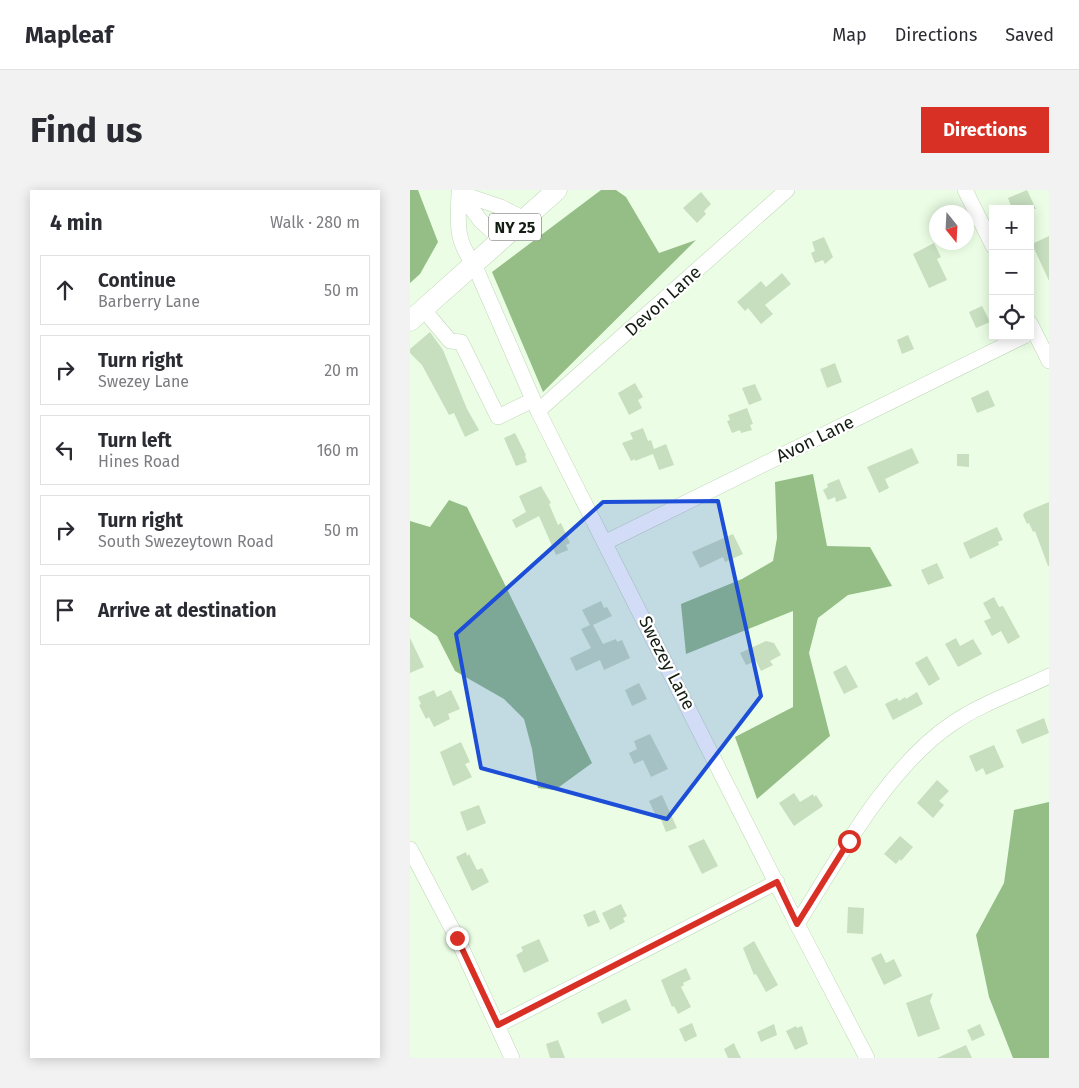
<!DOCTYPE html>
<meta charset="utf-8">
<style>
body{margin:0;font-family:"Fira Sans",sans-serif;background:#f2f2f3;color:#2b2b33}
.controls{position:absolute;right:15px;top:15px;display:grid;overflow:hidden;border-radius:0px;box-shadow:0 2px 12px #0003}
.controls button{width:45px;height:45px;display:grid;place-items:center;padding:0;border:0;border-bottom:1px solid #e1e1e2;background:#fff;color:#2b2b33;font:25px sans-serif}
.compass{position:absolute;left:519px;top:15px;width:45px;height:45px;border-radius:50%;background:#fff;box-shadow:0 2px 12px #0003;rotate:162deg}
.stop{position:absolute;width:15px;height:15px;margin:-11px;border:4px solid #d93025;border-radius:50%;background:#fff}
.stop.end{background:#d93025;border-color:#fff;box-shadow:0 1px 5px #0008}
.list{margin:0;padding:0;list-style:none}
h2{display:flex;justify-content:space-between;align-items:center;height:65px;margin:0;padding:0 20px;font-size:21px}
h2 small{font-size:16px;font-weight:400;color:#7c7c81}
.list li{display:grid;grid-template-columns:32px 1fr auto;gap:15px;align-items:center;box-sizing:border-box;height:70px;margin:0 10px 10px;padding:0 10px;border:1px solid #e1e1e2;border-radius:0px}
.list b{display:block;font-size:19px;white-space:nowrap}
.list p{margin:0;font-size:16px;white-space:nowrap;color:#7c7c81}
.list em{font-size:16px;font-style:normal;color:#7c7c81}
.icon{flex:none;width:28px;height:28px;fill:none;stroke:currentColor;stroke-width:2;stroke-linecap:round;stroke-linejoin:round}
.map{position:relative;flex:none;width:639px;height:868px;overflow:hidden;border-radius:0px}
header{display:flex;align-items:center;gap:30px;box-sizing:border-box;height:70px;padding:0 25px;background:#fff;border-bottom:1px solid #e1e1e2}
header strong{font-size:24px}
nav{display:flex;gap:28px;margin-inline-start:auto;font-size:18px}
.intro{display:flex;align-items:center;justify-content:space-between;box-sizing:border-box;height:120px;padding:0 30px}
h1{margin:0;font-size:35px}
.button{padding:12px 22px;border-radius:0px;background:#d93025;color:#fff;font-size:18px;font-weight:700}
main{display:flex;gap:30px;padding:0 30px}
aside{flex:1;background:#fff;border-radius:0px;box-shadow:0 2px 12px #0003}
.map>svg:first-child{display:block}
.forest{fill:#95be87}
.building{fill:#c7debf}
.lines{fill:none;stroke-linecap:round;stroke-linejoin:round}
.minor-casing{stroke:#bfd6b7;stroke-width:16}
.major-casing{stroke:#bfd6b7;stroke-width:21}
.minor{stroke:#fff;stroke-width:15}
.major{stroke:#fff;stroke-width:20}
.route{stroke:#d93025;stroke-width:6}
.marked{fill:#1d4ed8;fill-opacity:0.2;stroke:#1d4ed8;stroke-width:4;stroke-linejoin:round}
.labels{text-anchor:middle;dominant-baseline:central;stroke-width:4.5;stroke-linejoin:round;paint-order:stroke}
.shield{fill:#fff;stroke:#5a6159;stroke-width:1}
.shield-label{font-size:16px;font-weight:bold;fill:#141d12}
.street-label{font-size:18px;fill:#141d12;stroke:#fff}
</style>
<header>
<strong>Mapleaf</strong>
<nav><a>Map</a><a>Directions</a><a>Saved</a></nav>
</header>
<div class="intro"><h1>Find us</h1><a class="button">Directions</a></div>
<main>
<aside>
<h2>4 min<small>Walk · 280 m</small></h2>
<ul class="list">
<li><svg class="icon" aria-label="ahead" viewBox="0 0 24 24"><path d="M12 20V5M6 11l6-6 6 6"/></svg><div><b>Continue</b><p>Barberry Lane</p></div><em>50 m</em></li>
<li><svg class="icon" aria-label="right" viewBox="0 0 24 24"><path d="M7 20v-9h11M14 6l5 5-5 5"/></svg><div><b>Turn right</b><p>Swezey Lane</p></div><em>20 m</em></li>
<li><svg class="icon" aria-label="left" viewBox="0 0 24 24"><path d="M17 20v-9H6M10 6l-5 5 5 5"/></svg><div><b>Turn left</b><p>Hines Road</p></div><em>160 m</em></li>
<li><svg class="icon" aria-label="right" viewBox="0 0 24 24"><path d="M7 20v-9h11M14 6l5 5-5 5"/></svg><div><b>Turn right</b><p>South Swezeytown Road</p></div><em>50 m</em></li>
<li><svg class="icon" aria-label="arrive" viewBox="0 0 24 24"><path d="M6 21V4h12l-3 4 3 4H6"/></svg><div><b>Arrive at destination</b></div></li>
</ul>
</aside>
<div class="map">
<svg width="639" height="868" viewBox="0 0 639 868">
<rect width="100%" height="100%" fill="#ebfee5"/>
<path class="forest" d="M0,0H8L28,52L10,84L0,93Z
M191,0H206L216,7L249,63L286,50L133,202L82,82Z
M403,284L417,356L460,357L482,396L438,405L408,428L399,463L420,546L347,609L325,547L383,517V421L276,464L271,414L332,389L363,371L367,348L365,292Z
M39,310L57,317L182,573L145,600L128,598L122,559L114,529L94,509L45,481L27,446L0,427V331L20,337Z
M639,612V868H603L579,807L566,745L594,693L604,620Z"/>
<path class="building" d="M617,0L626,19H594L601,16L598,8Z
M291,2L301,14L294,21L296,24L287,33L273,18Z
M639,46V91L622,54Z
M414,47L423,67L415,74L413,70L405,73L401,63L405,61L402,52Z
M524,53L531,67L527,69L537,90L519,98L503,64Z
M372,83L381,94L355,115L363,124L351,134L338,118L335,121L327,112L351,91L356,97Z
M572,116L580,132L566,138L559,122Z
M20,142L33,160L57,219L69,240L55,247L44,223L39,225L12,175L0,163V159Z
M498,145L504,159L492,164L487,150Z
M425,173L432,192L417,198L410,179Z
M225,193L233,207L228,210L232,218L219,225L208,203Z
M345,194L352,210L339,215L332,198Z
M578,200L585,216L567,223L561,208Z
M337,218L343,234L340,235L342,240L331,243L330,240L322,243L317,231L320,230L318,225Z
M233,238L238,251L241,250L244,259L256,254L264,275L249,280L243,264L225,271V269L221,271L212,253L223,249L220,243Z
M105,243L116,265L115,266L117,272L106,276L94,248Z
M502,258L509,273L475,289L479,298L469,303L457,277Z
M547,264H559V277L547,276Z
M429,289L437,308L426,312L425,307L418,310L413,300L418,297L417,294Z
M131,296L141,313L139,314L148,335L151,333L160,353L156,355L158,360L146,365L129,326L106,338L102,330L116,322L109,306Z
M639,312V376H638L625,341L623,342L619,333L617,334L613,325L615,322Z
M587,337L593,350L588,352L589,355L560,369L553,353Z
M323,344L333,364L315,372L313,367L290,378L282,362Z
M527,373L534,388L518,395L511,380Z
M584,407L589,417L593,416L610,447L598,454L591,441L582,446L574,431L581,428L573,413Z
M191,411L194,418L197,417L202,426L183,435L193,454L206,449L207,452L212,450L220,468L194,480L190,470L166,481L160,468L181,458L171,439L180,435L172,420Z
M0,448L14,477L0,483Z
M546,448L550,456L563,449L572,464L548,477L535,454Z
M356,451L364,453L371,465L360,471L363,475L351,481L346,471L336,475L330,463Z
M517,466L530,489L519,496L505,473Z
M436,475L448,497L434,504L423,482Z
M229,493L237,509L222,516L215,500Z
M24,500L27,507L41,500L50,519L38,524L40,529L24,537L19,527L16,529L9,515L11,514L8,507Z
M507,502L513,514L483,530L475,514L487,508L489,511L495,507L496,509Z
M634,528L639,543L612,554L606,540Z
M240,544L258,579L241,587L233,570L224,574L219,563L227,559L224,551Z
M51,552L60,572L55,574L62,587L43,596L30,562Z
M584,555L594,577L576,585L573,578L566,582L559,566Z
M527,590L539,601L529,611L534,615L523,628L507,613Z
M384,603L390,612L403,604L404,607L406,605L413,616L384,636L369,613Z
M252,605L267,638L256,642L249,624L246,626L239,611Z
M69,615L76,633L57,641L50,622Z
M490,646L503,657L491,671L490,669L486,674L474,664Z
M294,649L308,676L292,684L278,656Z
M56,662L57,666L59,664L67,680L72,678L79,692L62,701L46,667Z
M211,714L217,726L213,728L215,732L200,740L192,723Z
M438,717L454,718L453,744L437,743Z
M185,720L190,732L178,737L173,725Z
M129,749L139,771L114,783L106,765L113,761L111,757Z
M344,751L368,795L356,802L346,784L344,785L333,758Z
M471,763L476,773L484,769L492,786L474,795L461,768Z
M276,778L281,789L273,793L274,795L271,797L281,817L268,824L264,816L262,817L251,790Z
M523,803L520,811L530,839L508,847L496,813Z
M216,809L221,820L192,834L187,823Z
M282,833L287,846L275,852L269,839Z
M364,834L367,845L351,852L347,842Z
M570,834L575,845L562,851L557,840Z
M386,836L387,838L392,836L398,854L385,860L376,841Z
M148,850L155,868H140L136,854Z
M324,853L326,858L331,868H318L314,859Z
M556,855L562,868H527Z"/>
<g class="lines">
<defs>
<path id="minor" d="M555,0L583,56
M50,3L70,30L91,50
M114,29L91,17L49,3C48,31 45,51 64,74L128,221L387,734L457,868
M13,119L40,151L51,152L88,227L123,210
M620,133L639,171
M128,221L377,0
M196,352L614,146
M0,659L47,748L102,868
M387,734C428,669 478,576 543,533C572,513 607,502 639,486
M88,835L367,692"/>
<path id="major" d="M0,131L147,0"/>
</defs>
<use href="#minor" class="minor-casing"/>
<use href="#major" class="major-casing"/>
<use href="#minor" class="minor"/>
<use href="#major" class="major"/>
</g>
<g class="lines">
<path class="route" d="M47,748L88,835L367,692L387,734L439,651"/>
</g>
<path class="marked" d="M308,311L351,506L257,629L71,578L46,444L193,312Z"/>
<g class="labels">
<rect class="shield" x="79" y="23.5" width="52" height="27" rx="4"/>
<g class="shield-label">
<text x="105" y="37">NY 25</text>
</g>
<g class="street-label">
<text transform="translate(253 111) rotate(-42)">Devon Lane</text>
<text transform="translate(405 249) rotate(-26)">Avon Lane</text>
<text transform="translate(257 473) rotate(63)">Swezey Lane</text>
</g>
</g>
</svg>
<div class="controls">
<button>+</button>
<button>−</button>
<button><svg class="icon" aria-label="locate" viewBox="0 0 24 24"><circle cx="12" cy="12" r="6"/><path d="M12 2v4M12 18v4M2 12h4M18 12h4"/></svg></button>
</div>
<svg class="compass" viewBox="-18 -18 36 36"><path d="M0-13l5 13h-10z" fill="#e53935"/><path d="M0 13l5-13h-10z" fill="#7c7c81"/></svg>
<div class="stop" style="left:439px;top:651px"></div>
<div class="stop end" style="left:47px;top:748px"></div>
</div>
</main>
